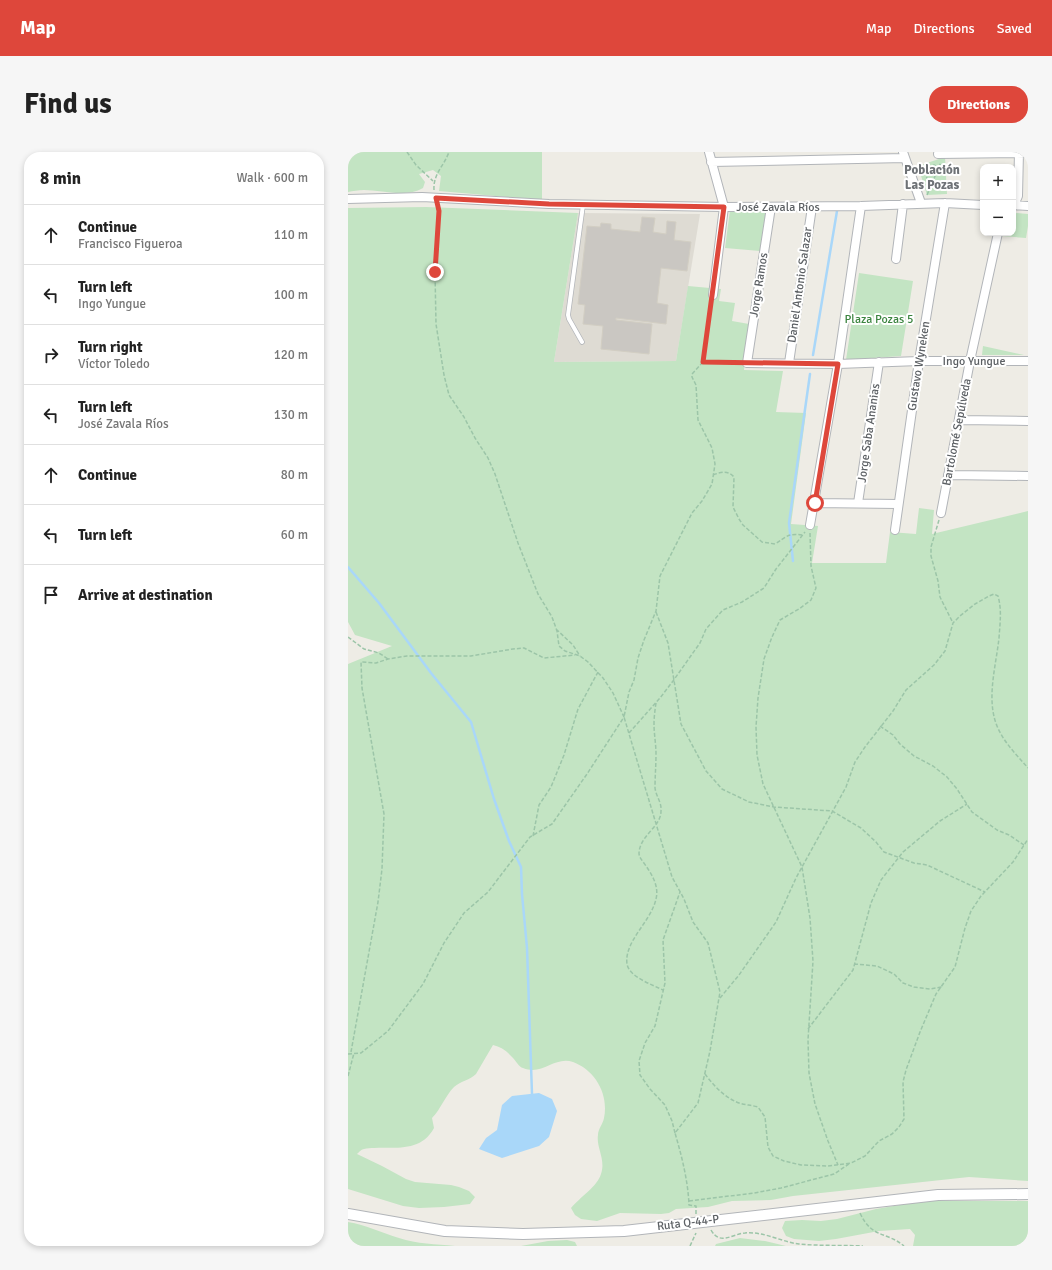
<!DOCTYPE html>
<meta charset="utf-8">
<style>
body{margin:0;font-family:Signika,sans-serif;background:#f6f6f6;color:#222}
.controls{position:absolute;right:12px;top:12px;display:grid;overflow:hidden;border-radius:8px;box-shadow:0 2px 6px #0003}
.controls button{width:36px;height:36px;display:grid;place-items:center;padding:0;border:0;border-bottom:1px solid #e0e0e0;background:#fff;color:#222;font:20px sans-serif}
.stop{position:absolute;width:12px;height:12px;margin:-9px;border:3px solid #de473b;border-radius:50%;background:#fff}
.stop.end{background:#de473b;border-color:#fff;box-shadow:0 1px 4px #0008}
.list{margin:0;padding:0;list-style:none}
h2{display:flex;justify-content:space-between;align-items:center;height:52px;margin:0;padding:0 16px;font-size:17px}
h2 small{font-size:13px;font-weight:400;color:#767676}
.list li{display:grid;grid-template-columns:26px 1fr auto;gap:12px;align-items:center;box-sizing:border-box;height:60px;padding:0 16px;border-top:1px solid #e0e0e0}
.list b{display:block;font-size:15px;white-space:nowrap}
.list p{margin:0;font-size:13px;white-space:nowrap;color:#767676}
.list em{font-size:13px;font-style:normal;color:#767676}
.icon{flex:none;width:22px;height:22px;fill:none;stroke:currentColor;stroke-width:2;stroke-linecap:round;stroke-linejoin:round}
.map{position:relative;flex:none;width:680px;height:1094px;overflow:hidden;border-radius:16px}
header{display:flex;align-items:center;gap:24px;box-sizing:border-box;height:56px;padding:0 20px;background:#de473b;color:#fff}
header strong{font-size:19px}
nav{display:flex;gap:22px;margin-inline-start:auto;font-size:14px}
.intro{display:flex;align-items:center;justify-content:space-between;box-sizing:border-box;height:96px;padding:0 24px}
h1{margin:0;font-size:28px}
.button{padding:10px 18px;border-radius:16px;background:#de473b;color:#fff;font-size:14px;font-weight:700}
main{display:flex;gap:24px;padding:0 24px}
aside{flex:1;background:#fff;border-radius:16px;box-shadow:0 2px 6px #0003}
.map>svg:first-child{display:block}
.education{fill:#dedbd3}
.green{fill:#c3e4c3}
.water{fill:#a9d7f9}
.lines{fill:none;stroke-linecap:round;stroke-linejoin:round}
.stream{stroke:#a9d7f9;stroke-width:2.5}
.building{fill:#cac7c2;stroke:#d2cec3}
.service-casing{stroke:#b2b5b9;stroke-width:5.5}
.minor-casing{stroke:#b2b5b9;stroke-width:10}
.tertiary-casing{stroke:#b2b5b9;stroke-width:12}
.path{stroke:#9cc5a8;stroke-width:1.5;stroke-dasharray:4 2;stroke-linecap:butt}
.service{stroke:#fff;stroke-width:4}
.minor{stroke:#fff;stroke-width:8}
.tertiary{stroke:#fff;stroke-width:10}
.route{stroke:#de473b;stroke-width:5}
.labels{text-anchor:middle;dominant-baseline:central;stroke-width:4;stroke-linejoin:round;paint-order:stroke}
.street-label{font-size:12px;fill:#5c6064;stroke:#fff}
.park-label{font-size:12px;fill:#3b843f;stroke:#fff}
.neighbourhood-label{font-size:13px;font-weight:bold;fill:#6e7276;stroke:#fff}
</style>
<header>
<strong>Map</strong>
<nav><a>Map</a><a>Directions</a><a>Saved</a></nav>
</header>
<div class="intro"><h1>Find us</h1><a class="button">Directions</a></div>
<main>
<aside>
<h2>8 min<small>Walk · 600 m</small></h2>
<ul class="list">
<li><svg class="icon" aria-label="ahead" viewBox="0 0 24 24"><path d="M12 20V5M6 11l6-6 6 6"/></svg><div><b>Continue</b><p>Francisco Figueroa</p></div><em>110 m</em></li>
<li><svg class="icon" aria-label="left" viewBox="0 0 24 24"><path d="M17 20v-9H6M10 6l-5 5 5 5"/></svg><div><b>Turn left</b><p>Ingo Yungue</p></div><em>100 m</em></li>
<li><svg class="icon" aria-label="right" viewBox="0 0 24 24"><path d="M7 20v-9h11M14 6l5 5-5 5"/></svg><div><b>Turn right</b><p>Víctor Toledo</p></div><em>120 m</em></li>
<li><svg class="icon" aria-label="left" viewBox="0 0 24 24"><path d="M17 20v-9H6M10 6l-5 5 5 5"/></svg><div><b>Turn left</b><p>José Zavala Ríos</p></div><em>130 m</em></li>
<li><svg class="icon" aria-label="ahead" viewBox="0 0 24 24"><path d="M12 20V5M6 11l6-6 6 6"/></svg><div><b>Continue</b></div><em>80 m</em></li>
<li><svg class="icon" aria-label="left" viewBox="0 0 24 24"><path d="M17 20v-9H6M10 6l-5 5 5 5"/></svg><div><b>Turn left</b></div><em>60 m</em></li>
<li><svg class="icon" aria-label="arrive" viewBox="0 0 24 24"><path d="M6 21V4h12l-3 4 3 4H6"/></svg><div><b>Arrive at destination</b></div></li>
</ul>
</aside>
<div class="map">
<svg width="680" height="1094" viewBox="0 0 680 1094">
<rect width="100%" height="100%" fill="#eeece5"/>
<path class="education" d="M230,61L352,62L328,209L206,210Z"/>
<path class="green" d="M0,0H194V48L91,39L93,24L85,18L71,22L77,30L75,36C58,46 34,38 16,38C10,38 5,39 0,40Z
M597,5L599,42L579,43L570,14Z
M78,55L230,61L206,210L328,209L340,134L373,137L371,149L387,151L384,169L401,172L396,218L435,219L428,260L458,261L443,372L470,374L464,411H538L542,380L568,382L571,356L586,358L584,382L680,359V1029L621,1025L445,1044L423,1048L384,1049L360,1055L328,1057L321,1061L313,1062L272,1061L249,1069L233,1067L227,1063L223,1056C232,1045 249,1035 253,1022C258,1007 248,996 250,983C250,977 255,972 256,966C261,942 247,918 225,910C206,904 195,924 175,916C171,915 168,909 165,906C159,899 153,895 145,893L128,922C122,928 113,929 106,935C97,944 93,957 84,966L86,976C73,1000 49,995 26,996C23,996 19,996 16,997C14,997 11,1000 9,1002L34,1014L58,1027L67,1030L103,1033L111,1035L121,1039L127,1045L122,1052L96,1055L71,1056L55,1054L0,1037V512L44,494L7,483L0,470V56Z
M382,58H419L412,99L377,96Z
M669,61L680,62V74L678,86L653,84L654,81H665V62Z
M511,121L565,129L553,204L498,208Z
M635,194L676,203H634Z
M575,1049H680V1094H565L567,1083L562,1077L531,1079L488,1087L471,1089L446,1087L438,1084L434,1076L437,1069L454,1068L473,1069L489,1067L528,1057Z
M0,1070C18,1073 34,1081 51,1086C69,1092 88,1092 107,1094H0Z
M392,1086L417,1089L438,1094H367L368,1092Z
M219,1088L227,1090L229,1094H173L200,1089Z"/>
<path class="water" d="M191,941L204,947L209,959L201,985L191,994L154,1006L131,997L138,986L149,978L154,953L164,944Z"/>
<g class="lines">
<path class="stream" d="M465,203L489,59
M445,409L441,371L462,222
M0,415L31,451L83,521L123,570L146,647L161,689L173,715L174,742L179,796L184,942"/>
</g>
<path class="building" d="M294,65L307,66L305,80L318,82L319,69L328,70L326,88L343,90L339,119L313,116L309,151L320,153L318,172L268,166V168L304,172L301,202L253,197L255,174L235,172L237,153L230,152L239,74L252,75L253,71L263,72V77L292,80Z"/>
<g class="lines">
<defs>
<path id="service" d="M234,190L221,167L220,163L235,53"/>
<path id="minor" d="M361,0L376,55L365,143
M555,0L573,51
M590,2L680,1
M363,10L557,6
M0,47L74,45L201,52L376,55L513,54L597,51L635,53
M665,53L680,54
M423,55L399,211L490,212L571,209H680
M665,55L670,44L671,0
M548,107L555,52
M441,211L464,55
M611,268L680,269
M600,323L680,324
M467,351L550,352
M510,351L531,210
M593,361L622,209L650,81
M462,373L490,212L513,54
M547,378L571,209L597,51"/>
<path id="tertiary" d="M0,1062L97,1079L175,1082L276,1079L590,1043L680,1042"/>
</defs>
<use href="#service" class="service-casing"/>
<use href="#minor" class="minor-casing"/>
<use href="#tertiary" class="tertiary-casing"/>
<path class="path" d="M59,0L68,13L85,29
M584,33C579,28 577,25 579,17L586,13L592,16
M86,38C85,22 96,14 101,0
M579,43L593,10
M355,210L364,151
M355,210L392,211
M365,323C373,320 380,318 386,325L385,355L391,367L395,373L414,390L427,392C438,385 440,381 454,383
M591,368L583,395V404L590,429L592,445L605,471
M462,381L463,414L468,436L463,448L451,457L432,468L424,485L416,507L410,546L408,575L409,603L415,632L454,715L462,766L465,809L460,888L461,921L467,952L480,989L490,1013
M308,460L320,491L333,572L358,619L374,637L401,650L426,655L484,659L513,676L528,690L536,700L566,711L579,713L637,740
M208,477L225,493L232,504
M0,485L16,497L31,501L40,507
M308,551C307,558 306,565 306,572C306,582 308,592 308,602C308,614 307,624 307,636C308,644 314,651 313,659C313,675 292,683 291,701C291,706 295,709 298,714C305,724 311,735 308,747C303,770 276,789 279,812C281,825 305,833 315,838
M532,574L545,583L552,592L566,604L585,614L599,625L609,637L624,660L649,678L661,683L676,693
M281,581L312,546L325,529L352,491L358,477L375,458L394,450L416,436L428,417L457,380
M185,684L191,653L203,635L216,603L230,557L250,520
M506,812L529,814L546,822L555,831L566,835L582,837L594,835
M372,846L391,823L428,770L448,726L498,635L507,610L517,595L545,559L558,538L586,513L597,499L605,471L612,464L627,452L641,444L646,442L650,444C654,458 652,471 651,486C648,514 638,547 649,574C656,591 669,603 680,616
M460,877L505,818L523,751L533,728L555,700L592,669L619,652
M3,900L30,750L34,717L36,662L14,536L13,510L28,511L40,507L59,504H123L165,497L176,496L196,506L227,503
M0,902L13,901L40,879L75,832L96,791L116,761L140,740L182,685L204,672L239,622L276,565L265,541L255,526L240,510L232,504L217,499L211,494L209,479L204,465L190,442L170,391L147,322L140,306L127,286L116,265L101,243L96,223L88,172L87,120L91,76L90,55
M357,922C365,933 377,946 391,951C397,953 403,953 410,955L417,965L420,995L425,1004L436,1009L453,1013L480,1014L503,1011L517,1004L531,989L544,982L551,975L556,967L555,930L558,918L572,880L588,842L607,815L617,776L623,759L633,744L665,710L680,687
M0,924L6,901
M327,981L324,969L317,953L302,937L292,923L291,909L297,891L307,874L317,831L315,788L332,740
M341,1049L406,1041L433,1036L486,1022L501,1012
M512,1061C524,1087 538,1079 556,1094
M348,1062V1054L341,1053C340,1029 334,1005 327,981L350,951L362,899L372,840L360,791L345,770L336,747L324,725L276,565L281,540L286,528L290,506L296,488L308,459L312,424L344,361L354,349L364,332L367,312L364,296L350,268L348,233L344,225V222L355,210
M363,1078C372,1094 384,1082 397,1081C415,1079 434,1090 451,1092C472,1094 494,1093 515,1094
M342,1094L348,1081"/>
<use href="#service" class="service"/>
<use href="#minor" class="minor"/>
<use href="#tertiary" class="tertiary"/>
</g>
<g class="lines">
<path class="route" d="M87,120L91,59L88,46L201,52L376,55L355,210L490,212L467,351"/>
</g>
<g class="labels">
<g class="street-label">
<text x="430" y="55">José Zavala Ríos</text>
<text transform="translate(411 133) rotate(-81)">Jorge Ramos</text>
<text transform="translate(452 133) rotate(-82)">Daniel Antonio Salazar</text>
<text x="626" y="209">Ingo Yungue</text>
<text transform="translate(571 214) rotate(-81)">Gustavo Wyneken</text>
<text transform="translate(609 280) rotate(-79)">Bartolomé Sepúlveda</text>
<text transform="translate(521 281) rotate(-82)">Jorge Saba Ananias</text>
<text transform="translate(340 1071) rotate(-7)">Ruta Q-44-P</text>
</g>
<g class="park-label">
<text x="531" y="167">Plaza Pozas 5</text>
</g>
<g class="neighbourhood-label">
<text x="584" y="18">Población<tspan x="584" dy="15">Las Pozas</tspan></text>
</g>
</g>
</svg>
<div class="controls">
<button>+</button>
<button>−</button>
</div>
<div class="stop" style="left:467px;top:351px"></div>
<div class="stop end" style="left:87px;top:120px"></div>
</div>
</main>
